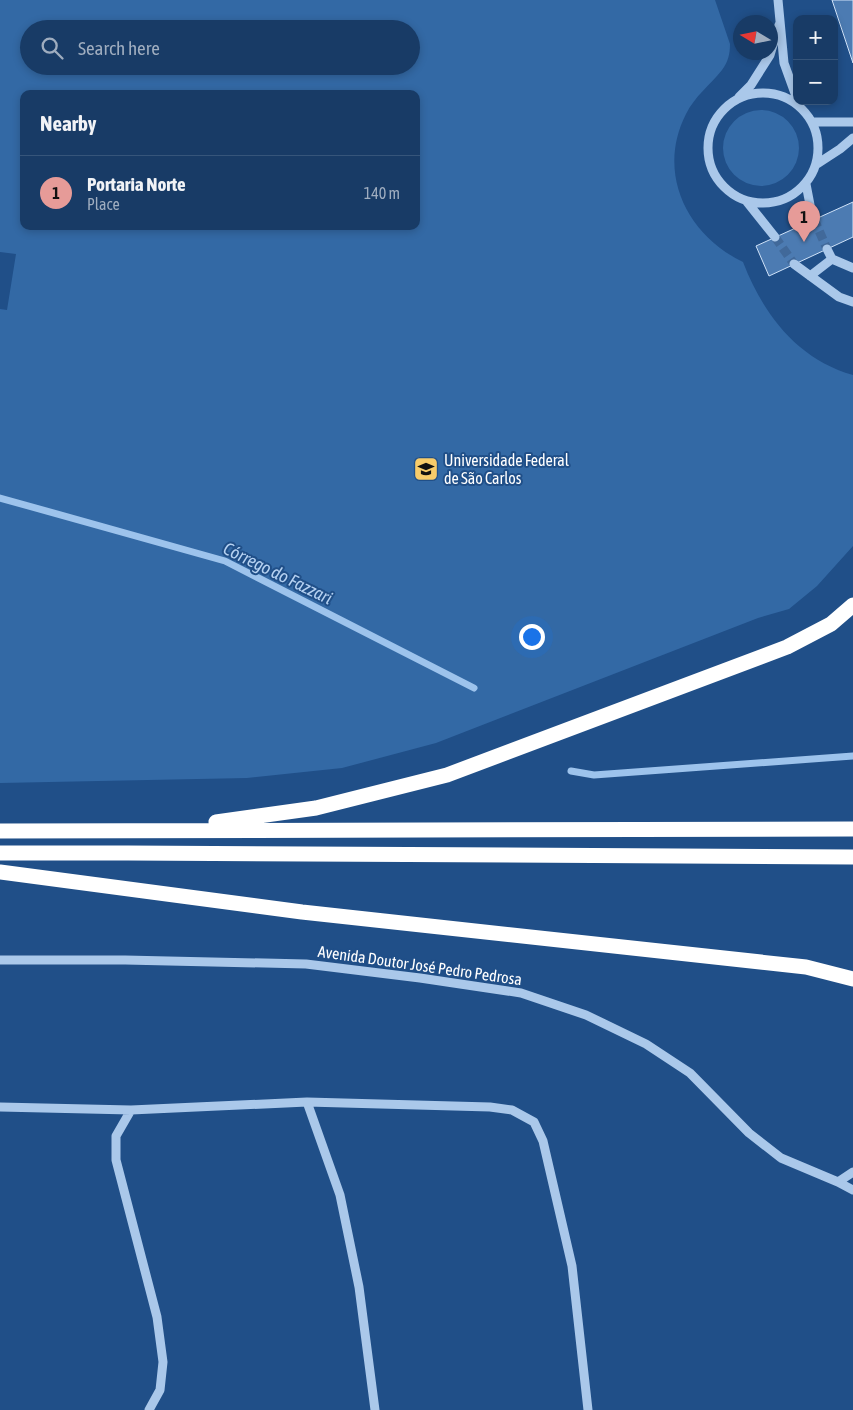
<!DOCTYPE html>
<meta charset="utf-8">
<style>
body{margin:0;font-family:"Asap Condensed",sans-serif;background:#25466f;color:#f1f3f6}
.controls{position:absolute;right:15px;top:15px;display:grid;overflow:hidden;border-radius:10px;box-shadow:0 2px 8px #0003}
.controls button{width:45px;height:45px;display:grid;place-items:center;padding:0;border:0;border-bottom:1px solid #36557a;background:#183b66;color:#f1f3f6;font:25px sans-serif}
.compass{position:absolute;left:733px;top:15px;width:45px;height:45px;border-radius:50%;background:#183b66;box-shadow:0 2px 8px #0003;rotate:280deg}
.you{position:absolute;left:531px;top:636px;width:18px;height:18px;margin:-12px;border:4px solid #fff;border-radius:50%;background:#1a73e8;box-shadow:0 0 0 8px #1a73e833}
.badge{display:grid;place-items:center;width:32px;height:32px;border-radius:50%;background:#e69b98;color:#111;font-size:16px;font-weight:700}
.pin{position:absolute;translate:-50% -41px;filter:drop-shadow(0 1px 2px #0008)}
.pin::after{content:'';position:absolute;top:26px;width:18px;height:15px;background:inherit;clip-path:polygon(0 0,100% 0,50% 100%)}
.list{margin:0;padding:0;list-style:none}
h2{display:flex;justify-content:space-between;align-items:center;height:65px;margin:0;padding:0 20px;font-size:21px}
h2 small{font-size:16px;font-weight:400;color:#9fadbf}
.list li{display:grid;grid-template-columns:32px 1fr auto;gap:15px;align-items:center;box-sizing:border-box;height:75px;padding:0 20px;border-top:1px solid #36557a}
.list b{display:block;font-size:19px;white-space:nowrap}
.list p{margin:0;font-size:16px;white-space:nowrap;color:#9fadbf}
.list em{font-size:16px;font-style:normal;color:#9fadbf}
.icon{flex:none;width:28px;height:28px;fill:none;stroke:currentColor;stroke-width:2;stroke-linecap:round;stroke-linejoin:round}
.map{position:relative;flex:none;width:853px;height:1410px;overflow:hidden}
.search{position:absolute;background:#183b66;box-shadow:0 2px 8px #0003;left:20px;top:20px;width:400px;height:55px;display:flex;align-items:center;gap:12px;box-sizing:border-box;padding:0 18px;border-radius:28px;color:#9fadbf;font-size:19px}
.panel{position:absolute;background:#183b66;box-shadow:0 2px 8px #0003;left:20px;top:90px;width:400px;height:140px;border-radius:10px}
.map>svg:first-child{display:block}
.green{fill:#3369a5;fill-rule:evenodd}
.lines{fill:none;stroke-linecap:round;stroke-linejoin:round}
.stream{stroke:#9dc3ec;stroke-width:7}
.building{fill:#4c7bb2;stroke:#cfe2f8}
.minor-tunnel{stroke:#41699a;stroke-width:9;stroke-dasharray:9 4.5;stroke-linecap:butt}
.minor{stroke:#aac8ea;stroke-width:9}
.highway{stroke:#fff;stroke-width:15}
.labels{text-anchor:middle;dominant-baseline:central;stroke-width:4;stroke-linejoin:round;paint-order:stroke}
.poi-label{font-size:16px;fill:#fff;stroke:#204f88;text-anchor:start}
.street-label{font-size:16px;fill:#fff;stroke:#204f88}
.water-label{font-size:18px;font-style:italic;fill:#b6d2f2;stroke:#204f88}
</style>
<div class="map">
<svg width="853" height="1410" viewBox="0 0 853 1410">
<rect width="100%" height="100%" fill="#204f88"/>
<path class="green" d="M0,0H715L730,44C730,54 728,62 722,70C710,85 695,96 686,114C656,173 687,235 743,262C763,314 797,359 853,375V546L817,586L789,609L758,618L436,743L342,768L247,778L0,783V309L7,310L16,254L0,252ZM29,29H411V66H29ZM24,94H416V226H24Z
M723 148a38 38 0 1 1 76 0a38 38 0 1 1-76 0Z"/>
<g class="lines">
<path class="stream" d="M0,498L225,561L474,688
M571,771L594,775L853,756"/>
</g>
<path class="building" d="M832,0H853V63Z
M853,202V237L769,276L756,246Z"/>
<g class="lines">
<path class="minor-tunnel" d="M814,219L827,249
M775,237L794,264"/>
<path class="minor" d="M778,0L784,63L797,99
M708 148a55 55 0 1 1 110 0a55 55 0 1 1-110 0Z
M739,97L751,85L770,55L779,25
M813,122H853
M817,164L840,149L853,138
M806,184L811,210L814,219
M747,202L775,237
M827,249L832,259L853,268
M794,264L839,297L853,302
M810,276L832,259
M0,960H125L306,964L420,978L521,993L586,1015L646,1044L690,1073L749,1133L781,1158L838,1182L853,1190
M307,1102L340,1195L359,1287L375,1410
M0,1107L131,1110L307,1102L490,1107L512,1110L534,1122L543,1141L572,1266L588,1410
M131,1110L116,1136V1160L157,1317L163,1362L160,1390L149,1410
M838,1182L853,1172"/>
<path class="highway" d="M216,822L316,808L447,775L787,647L831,624L853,605
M0,831L853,829
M0,853H128L853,857
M0,872L302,912L806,967L853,979"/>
</g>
<defs>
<symbol id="university-square" viewBox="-11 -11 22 22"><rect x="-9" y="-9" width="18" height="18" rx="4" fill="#f8cc6a" stroke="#204f88"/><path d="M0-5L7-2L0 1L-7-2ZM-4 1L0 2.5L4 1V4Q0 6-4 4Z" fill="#111"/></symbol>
</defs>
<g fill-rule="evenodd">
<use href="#university-square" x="412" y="455" width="28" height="28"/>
</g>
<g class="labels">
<g class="poi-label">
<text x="444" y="460">Universidade Federal<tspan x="444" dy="18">de São Carlos</tspan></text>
</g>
<g class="street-label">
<text transform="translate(420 965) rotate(8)">Avenida Doutor José Pedro Pedrosa</text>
</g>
<g class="water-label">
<text transform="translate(278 573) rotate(26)">Córrego do Fazzari</text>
</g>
</g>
</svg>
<div class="controls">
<button>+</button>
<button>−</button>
</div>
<svg class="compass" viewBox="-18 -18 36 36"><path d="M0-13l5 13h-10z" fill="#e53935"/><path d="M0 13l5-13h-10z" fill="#9fadbf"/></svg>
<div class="you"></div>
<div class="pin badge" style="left:804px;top:242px">1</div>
<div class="search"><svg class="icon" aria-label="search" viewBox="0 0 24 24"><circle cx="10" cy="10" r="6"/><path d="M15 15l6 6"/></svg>Search here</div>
<section class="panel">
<h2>Nearby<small></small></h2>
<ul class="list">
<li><span class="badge">1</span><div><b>Portaria Norte</b><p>Place</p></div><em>140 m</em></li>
</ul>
</section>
</div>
